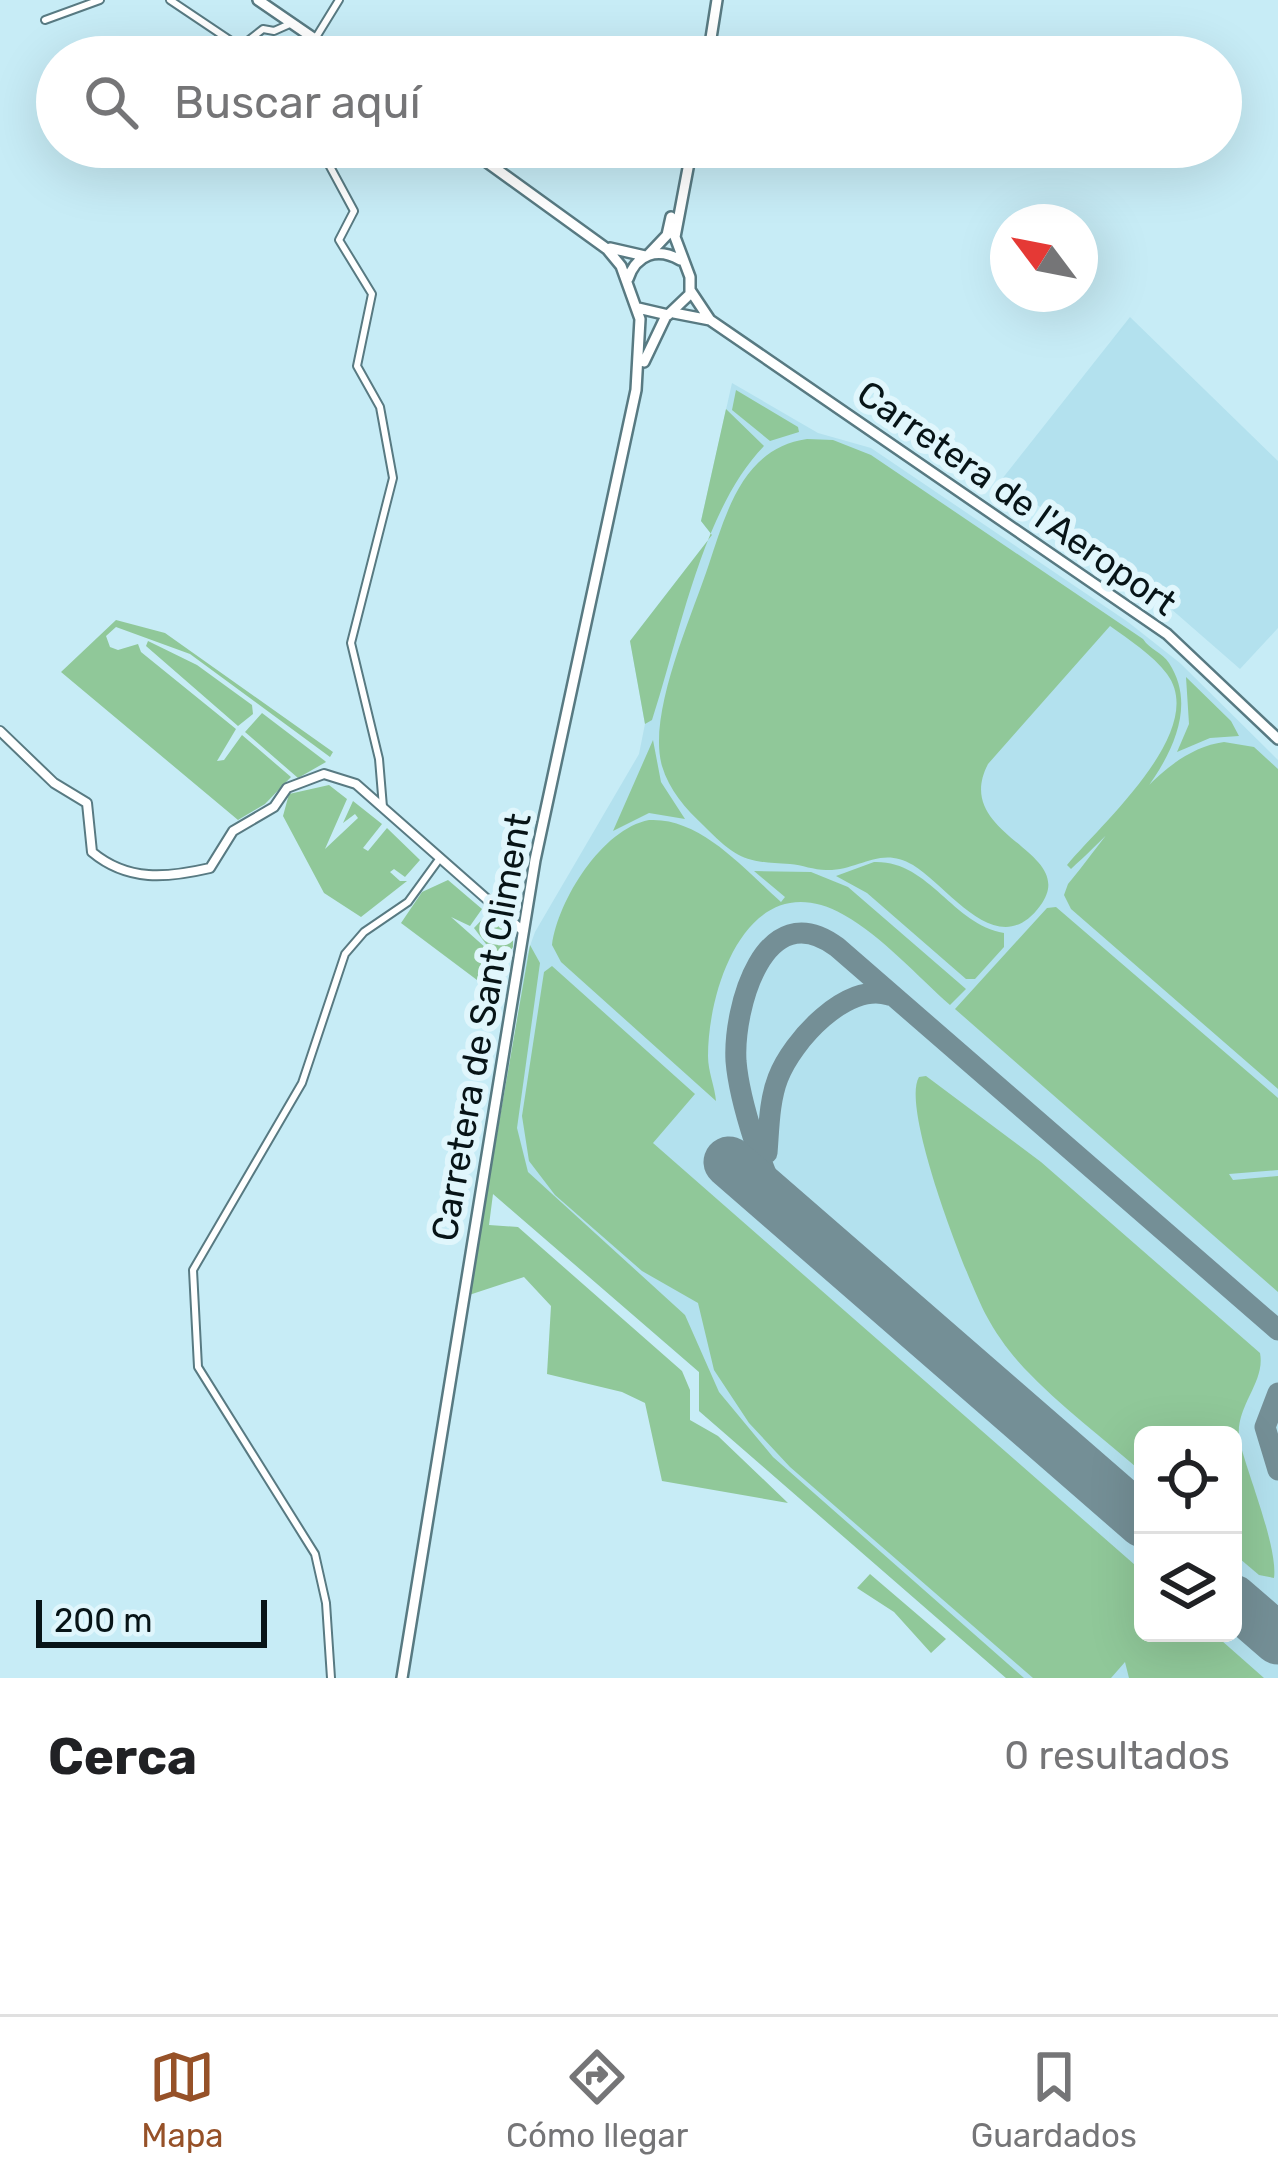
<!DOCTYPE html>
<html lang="es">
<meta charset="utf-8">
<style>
body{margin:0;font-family:Rubik,sans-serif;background:#f6f6f6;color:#202124}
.controls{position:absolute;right:36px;bottom:36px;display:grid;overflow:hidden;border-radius:18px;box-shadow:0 12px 48px #0002}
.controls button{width:108px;height:108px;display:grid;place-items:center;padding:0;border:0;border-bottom:3px solid #e0e0e0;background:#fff;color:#202124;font:60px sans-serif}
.compass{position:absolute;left:990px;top:204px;width:108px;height:108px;border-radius:50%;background:#fff;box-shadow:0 12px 48px #0002;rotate:302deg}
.scale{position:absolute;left:36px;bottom:30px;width:231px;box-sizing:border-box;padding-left:12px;border:6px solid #071417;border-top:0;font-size:33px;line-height:42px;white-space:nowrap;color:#071417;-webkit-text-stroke:9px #e0f6fc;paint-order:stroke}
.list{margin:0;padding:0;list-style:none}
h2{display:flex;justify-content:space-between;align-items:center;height:156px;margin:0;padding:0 48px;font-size:51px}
h2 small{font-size:39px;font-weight:400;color:#757577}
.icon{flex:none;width:66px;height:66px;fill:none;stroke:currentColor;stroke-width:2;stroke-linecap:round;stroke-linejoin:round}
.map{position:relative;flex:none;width:1278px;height:1678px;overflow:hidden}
.search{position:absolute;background:#fff;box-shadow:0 12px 48px #0002;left:36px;right:36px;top:36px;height:132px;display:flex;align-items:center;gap:30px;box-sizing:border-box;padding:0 42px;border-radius:66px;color:#757577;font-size:45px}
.sheet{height:336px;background:#fff}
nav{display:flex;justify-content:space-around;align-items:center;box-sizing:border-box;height:168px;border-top:3px solid #e0e0e0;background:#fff;font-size:33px;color:#757577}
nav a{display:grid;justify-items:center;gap:6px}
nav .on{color:#965128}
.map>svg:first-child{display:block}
.built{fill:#b3e1ee;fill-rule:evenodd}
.green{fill:#90c899}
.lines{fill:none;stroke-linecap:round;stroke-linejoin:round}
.taxiway{stroke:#748f96;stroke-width:21}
.runway{stroke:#748f96;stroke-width:51}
.minor-casing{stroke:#587a82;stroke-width:10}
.tertiary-casing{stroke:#587a82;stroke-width:12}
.secondary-casing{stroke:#587a82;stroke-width:14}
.minor{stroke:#fff;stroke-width:6}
.tertiary{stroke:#fff;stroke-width:8}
.secondary{stroke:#fff;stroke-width:9}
.labels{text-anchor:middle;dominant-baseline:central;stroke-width:12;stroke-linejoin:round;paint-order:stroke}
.street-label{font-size:36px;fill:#071417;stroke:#e0f6fc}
</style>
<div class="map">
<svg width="1278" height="1678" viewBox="0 0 1278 1678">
<rect width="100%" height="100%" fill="#c7ecf6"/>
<path class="built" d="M1130,317L1278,461V628L1240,669L1131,574L1002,479Z
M732,383L818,433L871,448L1128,622L1180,663L1278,760V1678H1006L699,1411V1372L492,1193L526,957L535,932L639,754L645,724L630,641L712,535L701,521ZM1143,1435H1233V1633H1143Z"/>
<path class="green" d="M736,390L798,427L799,432L770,441L732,410Z
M726,409L764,446C702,510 680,635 652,720L645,724L630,641L712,535L701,521Z
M807,439L833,440L871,455L1143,639C1150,650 1162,652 1169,663C1215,733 1120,824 1071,869L1067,865C1101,824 1209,730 1167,674C1153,655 1128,639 1110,626L988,764C950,837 1082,850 1040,906C998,963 950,888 913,865C880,845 859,871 826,870C814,870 802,865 790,864C744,862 737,859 703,825C686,809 669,790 662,766C647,714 692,616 709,564C726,513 743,448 807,439Z
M116,620L165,633L333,752L330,757L190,654L116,627L106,636L110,647L118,650L138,644L141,652L236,729L217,761L224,760L242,735L291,777L265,804L238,820L61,672Z
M148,641L197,665L252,705L253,714L238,726L146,646Z
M1186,677L1231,721L1239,736L1210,738L1177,752L1189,724Z
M262,713L325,761L326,762L298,778L245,732Z
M653,740L661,782L685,819L649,813L613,831Z
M1224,742L1254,747L1278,769V1089L1071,909L1064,895L1068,884C1109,836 1157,751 1224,742Z
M329,785L347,799L325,849L358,818L355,814L343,823L353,801L382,824L363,848L368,851L387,828L420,860L405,877L394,869L390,872L400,881H407L361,917L324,893L283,816L289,794Z
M649,820C701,817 745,870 781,902L785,897L754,871L811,872L848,887L966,989L950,1005C917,976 883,937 844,915C750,862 708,985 708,1056C708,1072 715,1087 716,1101L561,962L552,945C558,900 602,829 649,820Z
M874,862C929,860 952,924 1004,933V947L975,979H966L867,893L836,876Z
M448,880L482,909L470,926L451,917L495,956L474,928L490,911L513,932V947L485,986L401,923L422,892Z
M1056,907L1278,1098V1170L1229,1174L1233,1180L1278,1176V1292L955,1009L1047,908Z
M530,945L540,963L517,1128L528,1172L685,1315L719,1392L773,1457L1024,1678H1006L699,1411V1372L493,1194L489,1225L518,1227L682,1371L690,1390V1420L718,1436L788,1503L662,1481L645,1403L622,1392L547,1374L551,1306L524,1277L469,1295Z
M552,966L695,1094L653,1143L1143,1572V1633H1213L1264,1678H1129L1125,1662L1111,1678H1033L790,1467L749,1423L714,1370L698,1303L642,1271L555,1195L529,1161L522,1116L544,972Z
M926,1076L1041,1162L1260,1353C1266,1384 1232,1408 1240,1443C1249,1478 1278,1548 1274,1578L1259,1575L1233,1553V1435H1143V1473C1104,1439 1060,1406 1024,1368C1010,1353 996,1334 986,1315C967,1279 900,1108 919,1077Z
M870,1574L946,1639L931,1653L894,1612L857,1588Z"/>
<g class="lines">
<path class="taxiway" d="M767,1153C769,1129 769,1101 778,1078C792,1041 847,981 889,995
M786,1211C764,1183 739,1098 736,1061C733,1009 764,893 837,947L1278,1330
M1278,1393L1265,1427L1278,1470"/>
<path class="runway" d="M729,1162L1143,1522
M1233,1600L1278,1639"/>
<defs>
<path id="minor" d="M170,0L240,47L263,29L274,31L292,23
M45,20L100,0
M313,57L315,39L339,0
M328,147L327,161L354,211L339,240L372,294L357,366L380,407L393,478L351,643L379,759L383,807
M331,1678L326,1603L315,1554L198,1367L193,1270L302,1083L345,954L364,932L408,902L440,858"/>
<path id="tertiary" d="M0,731L54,783L87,803L92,852C128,882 167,878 210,868L233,831L274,807L287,788L324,774L356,784L523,931"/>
<path id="secondary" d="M258,0L341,57
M708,57L717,0
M610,248L645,256
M649,254L667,235L671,217
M628,279C636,254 658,247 680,260
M690,290L710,320L1167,634L1278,739
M638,308L668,315L690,294V277L675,237L692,147
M674,313L710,320
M644,362L665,318
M402,1678L535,860L636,390L640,319L621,266L607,249L466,147"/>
</defs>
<use href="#minor" class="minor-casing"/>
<use href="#tertiary" class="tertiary-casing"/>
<use href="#secondary" class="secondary-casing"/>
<use href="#minor" class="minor"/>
<use href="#tertiary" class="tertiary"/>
<use href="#secondary" class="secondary"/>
</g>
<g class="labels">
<g class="street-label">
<text transform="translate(1017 498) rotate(35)">Carretera de l'Aeroport</text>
<text transform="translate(481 1027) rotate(-80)">Carretera de Sant Climent</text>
</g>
</g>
</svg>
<div class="controls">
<button><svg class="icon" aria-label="locate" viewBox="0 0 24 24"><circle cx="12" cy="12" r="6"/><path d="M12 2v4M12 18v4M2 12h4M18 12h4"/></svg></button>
<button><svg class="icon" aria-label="layers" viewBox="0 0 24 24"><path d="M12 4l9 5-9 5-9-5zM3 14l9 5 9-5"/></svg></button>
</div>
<svg class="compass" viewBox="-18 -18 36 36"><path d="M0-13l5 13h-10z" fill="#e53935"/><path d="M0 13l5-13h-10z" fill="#757577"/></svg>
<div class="scale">200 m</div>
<div class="search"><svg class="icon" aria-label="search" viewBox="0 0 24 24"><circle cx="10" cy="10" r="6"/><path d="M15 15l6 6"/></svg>Buscar aquí</div>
</div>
<section class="sheet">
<h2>Cerca<small>0 resultados</small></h2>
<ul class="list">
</ul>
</section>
<nav>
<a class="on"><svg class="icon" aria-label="map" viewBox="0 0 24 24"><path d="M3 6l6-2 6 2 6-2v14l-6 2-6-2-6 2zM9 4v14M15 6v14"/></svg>Mapa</a>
<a><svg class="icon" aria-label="directions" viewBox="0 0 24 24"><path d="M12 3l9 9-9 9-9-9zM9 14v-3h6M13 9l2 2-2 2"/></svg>Cómo llegar</a>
<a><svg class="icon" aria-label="saved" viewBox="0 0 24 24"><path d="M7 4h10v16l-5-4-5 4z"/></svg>Guardados</a>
</nav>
